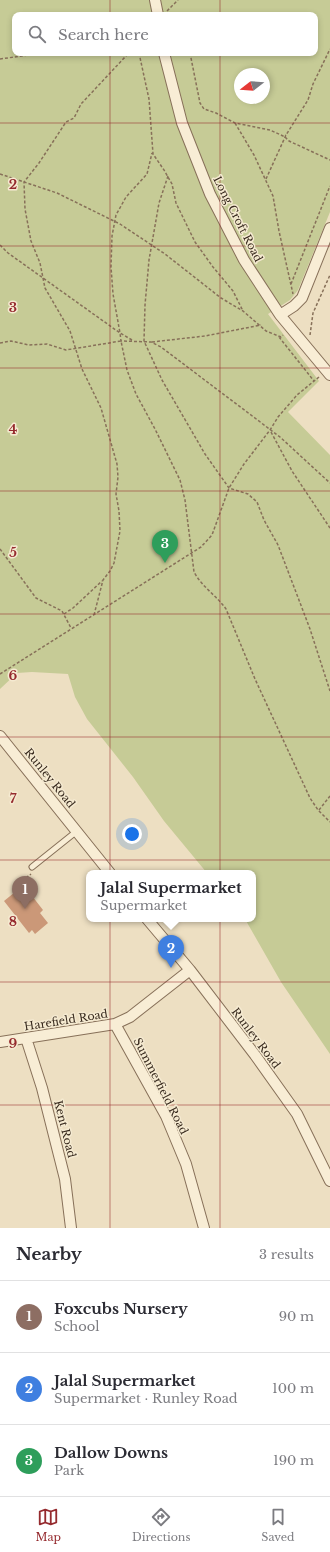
<!DOCTYPE html>
<meta charset="utf-8">
<style>
body{margin:0;font-family:"Libre Baskerville",serif;background:#f7f7f7;color:#2b2b33}
.compass{position:absolute;left:234px;top:68px;width:36px;height:36px;border-radius:50%;background:#fff;box-shadow:0 2px 6px #0003;rotate:253deg}
.you{position:absolute;left:132px;top:834px;width:14px;height:14px;margin:-10px;border:3px solid #fff;border-radius:50%;background:#1a73e8;box-shadow:0 0 0 6px #1a73e833}
.badge{display:grid;place-items:center;width:26px;height:26px;border-radius:50%;background:#952a2e;color:#fff;font-size:13px;font-weight:700}
.pin{position:absolute;translate:-50% -33px;filter:drop-shadow(0 1px 2px #0008)}
.pin::after{content:'';position:absolute;top:21px;width:14px;height:12px;background:inherit;clip-path:polygon(0 0,100% 0,50% 100%)}
.popup{position:absolute;left:86px;top:870px;width:170px;height:52px;box-sizing:border-box;display:grid;place-content:center;border-radius:8px;background:#fff;filter:drop-shadow(0 1px 3px #0005);font-size:13px;white-space:nowrap;color:#7c7c81}
.popup b{font-size:15px;color:#2b2b33}
.popup::after{content:'';position:absolute;left:50%;top:100%;margin-left:-8px;border:8px solid transparent;border-top-color:#fff}
.list{margin:0;padding:0;list-style:none}
h2{display:flex;justify-content:space-between;align-items:center;height:52px;margin:0;padding:0 16px;font-size:17px}
h2 small{font-size:13px;font-weight:400;color:#7c7c81}
.list li{display:grid;grid-template-columns:26px 1fr auto;gap:12px;align-items:center;box-sizing:border-box;height:72px;padding:0 16px;border-top:1px solid #e1e1e2}
.list b{display:block;font-size:15px;white-space:nowrap}
.list p{margin:0;font-size:13px;white-space:nowrap;color:#7c7c81}
.list em{font-size:13px;font-style:normal;color:#7c7c81}
.icon{flex:none;width:22px;height:22px;fill:none;stroke:currentColor;stroke-width:2;stroke-linecap:round;stroke-linejoin:round}
.map{position:relative;flex:none;width:330px;height:1228px;overflow:hidden}
.search{position:absolute;background:#fff;box-shadow:0 2px 6px #0003;left:12px;right:12px;top:12px;height:44px;display:flex;align-items:center;gap:10px;box-sizing:border-box;padding:0 14px;border-radius:8px;color:#7c7c81;font-size:15px}
.sheet{height:268px;background:#fff}
nav{display:flex;justify-content:space-around;align-items:center;box-sizing:border-box;height:56px;border-top:1px solid #e1e1e2;background:#fff;font-size:11px;color:#7c7c81}
nav a{display:grid;justify-items:center;gap:2px}
nav .on{color:#952a2e}
.map>svg:first-child{display:block}
.green{fill:#c6cb96;fill-rule:evenodd}
.building{fill:#cb9878}
.lines{fill:none;stroke-linecap:round;stroke-linejoin:round}
.lane-casing{stroke:#877059;stroke-width:7}
.street-casing{stroke:#877059;stroke-width:12}
.path{stroke:#877059;stroke-width:1.5;stroke-dasharray:3 2;stroke-linecap:butt}
.lane{stroke:#f8edd5;stroke-width:5}
.street{stroke:#f8edd5;stroke-width:10}
.grid{fill:none;stroke:#952a2e;stroke-width:1;stroke-opacity:0.55}
.labels{text-anchor:middle;dominant-baseline:central;stroke-width:3;stroke-linejoin:round;paint-order:stroke}
.street-label{font-size:11px;fill:#37291d;stroke:#f5ead1}
.grid-label{font-size:13px;text-anchor:middle;font-weight:bold;fill:#952a2e;stroke:#f5ead1;stroke-width:3;stroke-linejoin:round;paint-order:stroke}
</style>
<div class="map">
<svg width="330" height="1228" viewBox="0 0 330 1228">
<rect width="100%" height="100%" fill="#eddfc2"/>
<path class="green" d="M0,0H330V212L298,290L290,300L268,314L319,381L288,412L330,455V1054L281,982L245,919H253V873H207L164,821L133,777L87,719L75,697L68,674L32,672L17,673L0,689ZM15,15H315V53H15ZM240,74H264V98H240Z"/>
<path class="building" d="M20,888L26,895L29,892L43,910L40,913L48,923L35,934L32,930L29,933L4,901Z"/>
<g class="lines">
<defs>
<path id="lane" d="M32,867L77,831"/>
<path id="street" d="M155,0L158,15
M164,53L182,123L210,194L244,260L280,315L330,375
M280,315L294,306L302,298L330,228
M0,736L110,873
M147,919L190,970L255,1055L297,1114L330,1181
M115,1024L166,1116L186,1164L204,1228
M26,1038L42,1088L65,1179L71,1228
M0,1042L115,1024L130,1017L190,970"/>
</defs>
<use href="#lane" class="lane-casing"/>
<use href="#street" class="street-casing"/>
<path class="path" d="M167,11L178,0
M139,53L149,99L153,154L164,170L172,184L176,203L195,242L213,267L233,291L243,311
M190,53L200,103L204,109L216,113L235,123L270,130L283,136L286,135
M0,59L43,53
M235,123L254,155L273,196L279,231L293,294
M285,137L289,141L330,160
M0,174L57,193L120,224L165,254L221,298L243,311L266,331L281,337L283,335
M168,176L159,203L149,260L145,305L144,341L162,380L205,454L229,488L248,494L257,502L264,520L278,545L310,629L330,691
M266,179L286,135L308,100L313,84L330,49
M0,245L8,253L120,333L121,341L151,342L161,347L280,437L330,483
M291,284L330,186
M310,335L313,313L330,275
M279,337L314,381
M132,340L120,333L113,294L111,267L112,236L116,215L126,197L147,174L152,153
M152,342L205,336L261,325
M0,343L11,341L29,345L47,344L66,350L121,341L127,370L136,394L155,429L180,480L185,500L194,572C202,587 217,596 226,609L255,679L310,798L318,810L330,822
M271,432L292,471L330,528
M0,549L36,598L62,611L71,628
M64,614L73,608L102,581
M94,615L103,580L110,571L114,563L120,531L119,511L116,494L118,477L117,464L101,408L82,369L70,331L45,288L40,263L31,241L25,209L24,182L39,163L66,122L74,118L81,104L126,56V53
M0,674L201,547L212,535L229,488L244,464L270,430L278,417L297,395L319,377
M319,810L330,796
M22,881L31,874"/>
<use href="#lane" class="lane"/>
<use href="#street" class="street"/>
</g>
<path class="grid" d="M110,0V15M220,0V15M110,53V1228M220,53V1228M0,123H330M0,246H330M0,368H330M0,491H330M0,614H330M0,737H330M0,860H330M0,982H330M0,1105H330"/>
<g class="labels">
<g class="street-label">
<text transform="translate(238 219) rotate(63)">Long Croft Road</text>
<text transform="translate(50 778) rotate(51)">Runley Road</text>
<text transform="translate(66 1020) rotate(-9)">Harefield Road</text>
<text transform="translate(256 1038) rotate(53)">Runley Road</text>
<text transform="translate(161 1086) rotate(63)">Summerfield Road</text>
<text transform="translate(65 1129) rotate(76)">Kent Road</text>
</g>
</g>
<g class="grid-label">
<text x="13" y="189">2</text>
<text x="13" y="312">3</text>
<text x="13" y="434">4</text>
<text x="13" y="557">5</text>
<text x="13" y="680">6</text>
<text x="13" y="803">7</text>
<text x="13" y="926">8</text>
<text x="13" y="1048">9</text>
</g>
</svg>
<svg class="compass" viewBox="-18 -18 36 36"><path d="M0-13l5 13h-10z" fill="#e53935"/><path d="M0 13l5-13h-10z" fill="#7c7c81"/></svg>
<div class="you"></div>
<div class="pin badge" style="left:25px;top:909px;background:#8d6e63">1</div>
<div class="pin badge" style="left:171px;top:968px;background:#3f7fe0">2</div>
<div class="popup"><b>Jalal Supermarket</b>Supermarket</div>
<div class="pin badge" style="left:165px;top:563px;background:#2e9e5b">3</div>
<div class="search"><svg class="icon" aria-label="search" viewBox="0 0 24 24"><circle cx="10" cy="10" r="6"/><path d="M15 15l6 6"/></svg>Search here</div>
</div>
<section class="sheet">
<h2>Nearby<small>3 results</small></h2>
<ul class="list">
<li><span class="badge" style="background:#8d6e63">1</span><div><b>Foxcubs Nursery</b><p>School</p></div><em>90 m</em></li>
<li><span class="badge" style="background:#3f7fe0">2</span><div><b>Jalal Supermarket</b><p>Supermarket · Runley Road</p></div><em>100 m</em></li>
<li><span class="badge" style="background:#2e9e5b">3</span><div><b>Dallow Downs</b><p>Park</p></div><em>190 m</em></li>
</ul>
</section>
<nav>
<a class="on"><svg class="icon" aria-label="map" viewBox="0 0 24 24"><path d="M3 6l6-2 6 2 6-2v14l-6 2-6-2-6 2zM9 4v14M15 6v14"/></svg>Map</a>
<a><svg class="icon" aria-label="directions" viewBox="0 0 24 24"><path d="M12 3l9 9-9 9-9-9zM9 14v-3h6M13 9l2 2-2 2"/></svg>Directions</a>
<a><svg class="icon" aria-label="saved" viewBox="0 0 24 24"><path d="M7 4h10v16l-5-4-5 4z"/></svg>Saved</a>
</nav>
